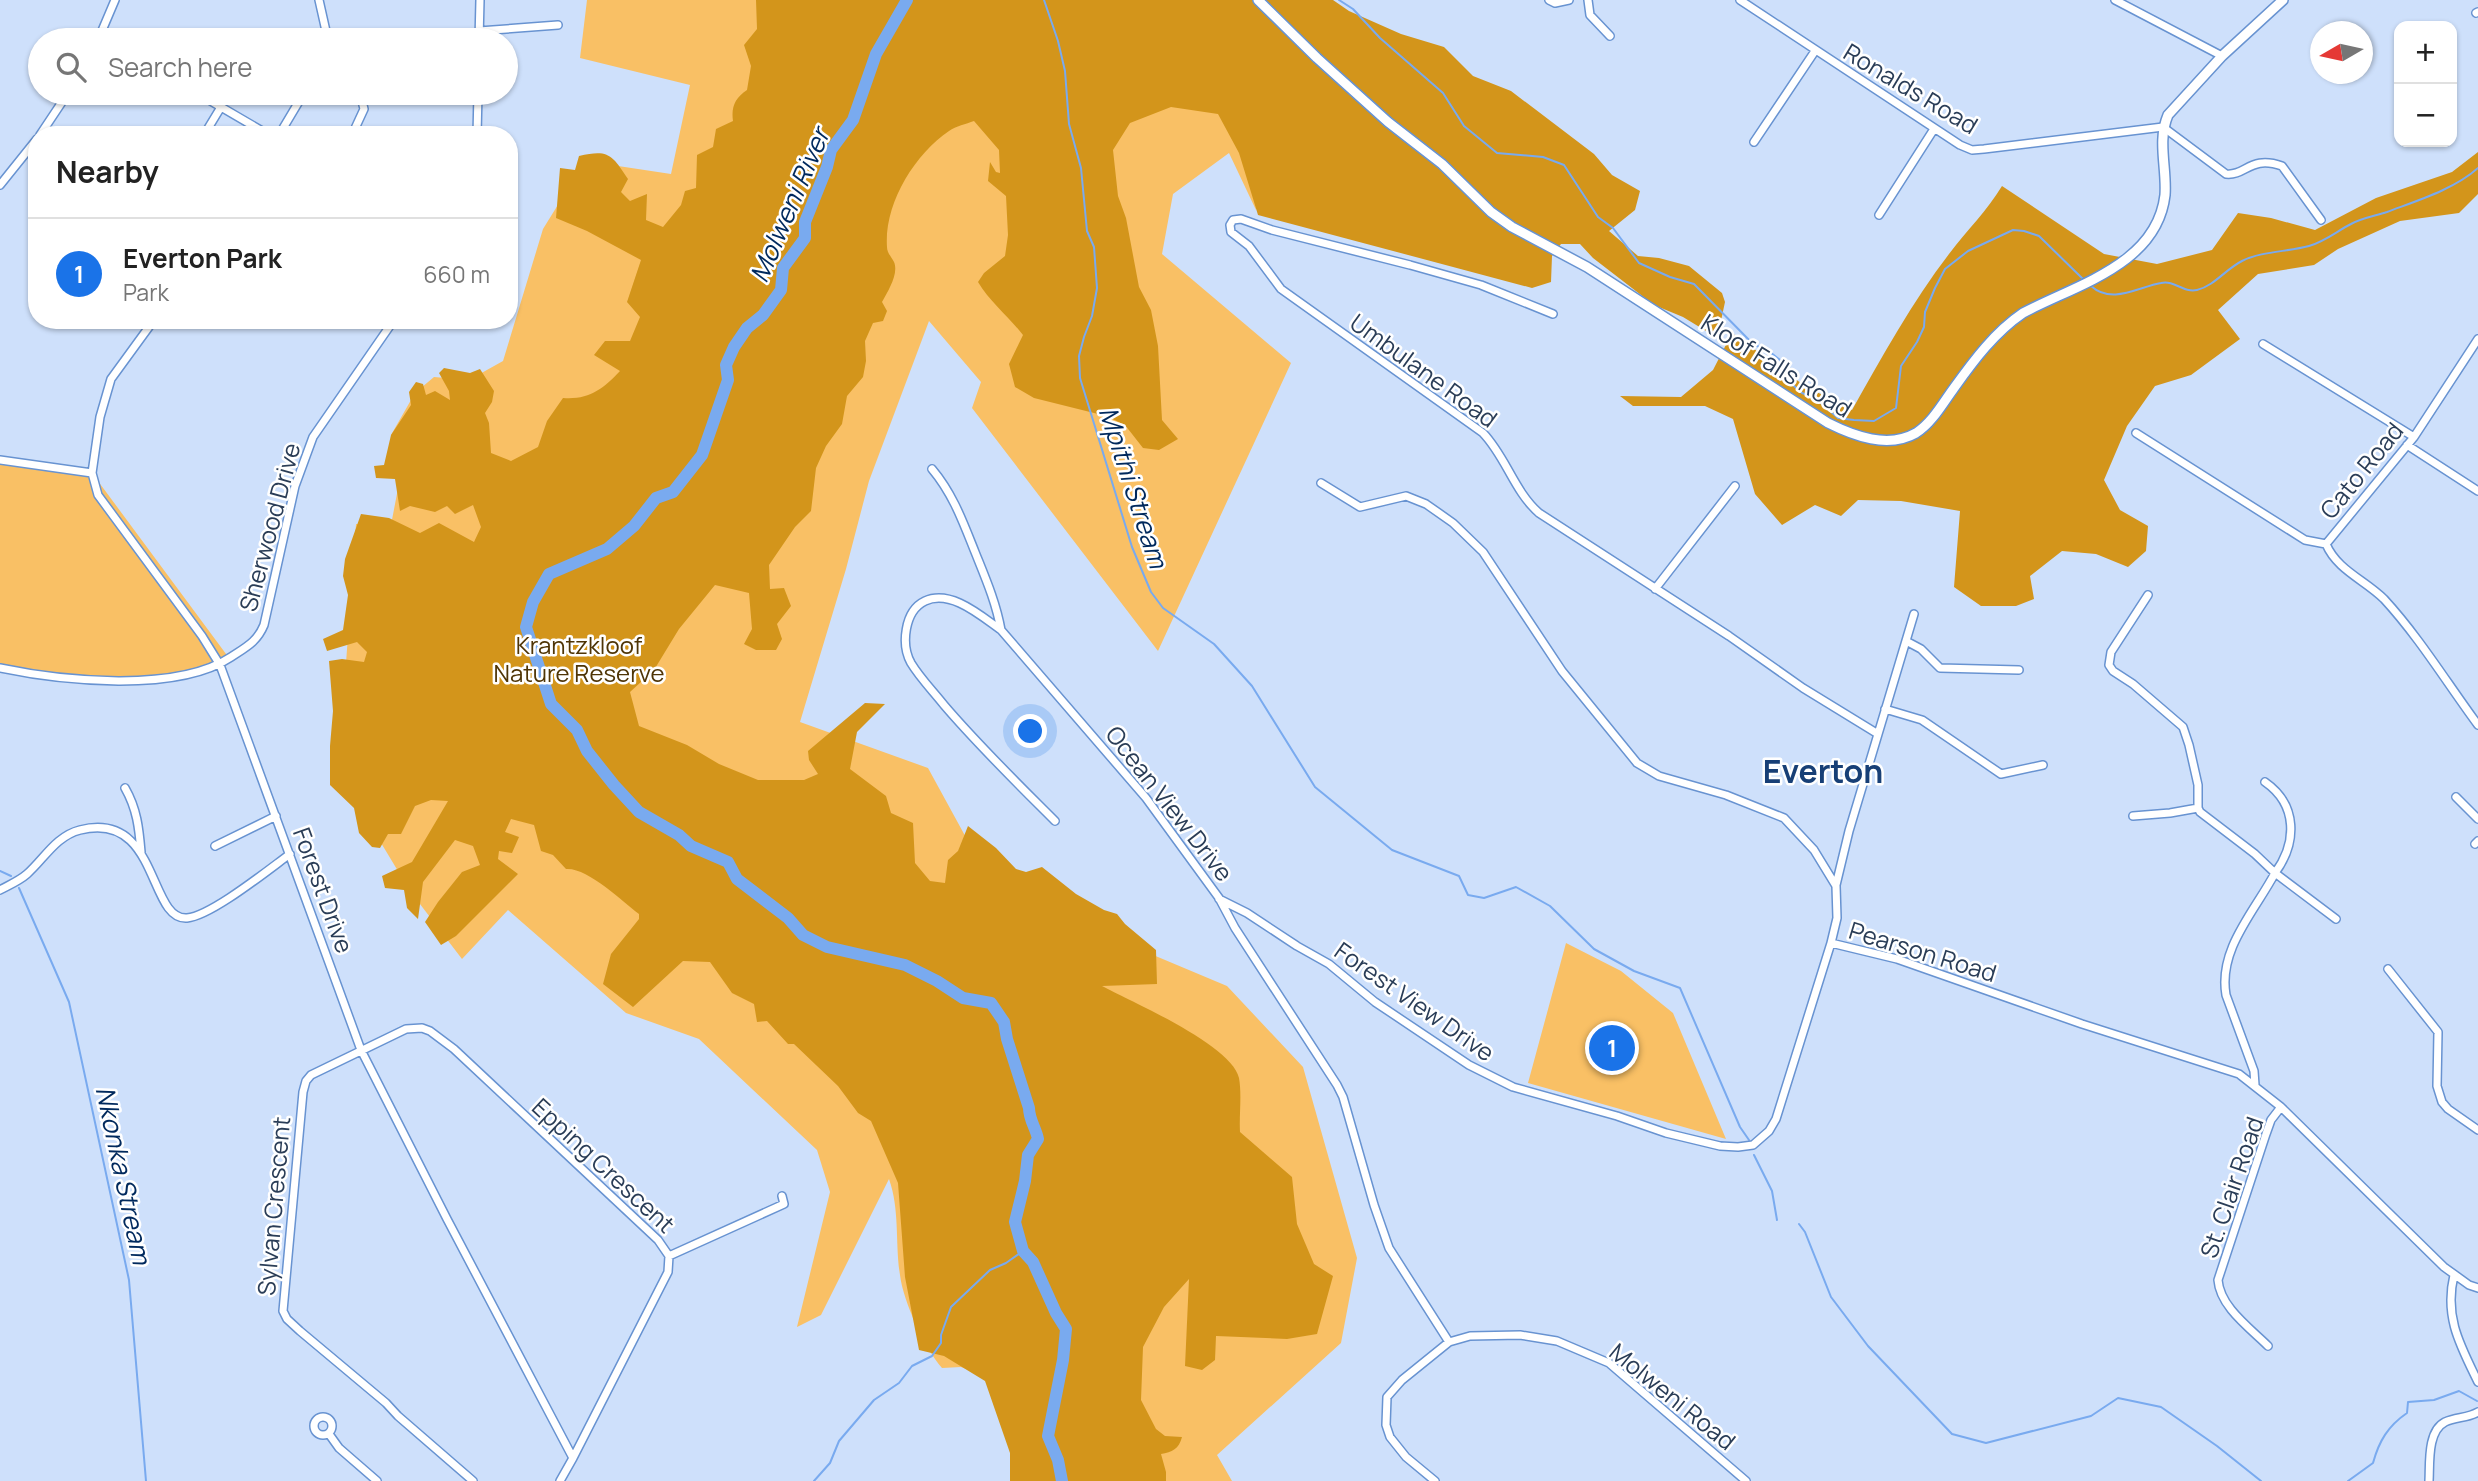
<!DOCTYPE html>
<meta charset="utf-8">
<style>
body{margin:0;font-family:Manrope,sans-serif;background:#f6f6f6;color:#222}
.controls{position:absolute;right:21px;top:21px;display:grid;overflow:hidden;border-radius:14px;box-shadow:0 2px 5px #0004}
.controls button{width:63px;height:63px;display:grid;place-items:center;padding:0;border:0;border-bottom:2px solid #e0e0e0;background:#fff;color:#222;font:35px sans-serif}
.compass{position:absolute;left:2310px;top:21px;width:63px;height:63px;border-radius:50%;background:#fff;box-shadow:0 2px 5px #0004;rotate:261deg}
.you{position:absolute;left:1031px;top:732px;width:24px;height:24px;margin:-18px;border:5px solid #fff;border-radius:50%;background:#1a73e8;box-shadow:0 0 0 10px #1a73e833}
.badge{display:grid;place-items:center;width:46px;height:46px;border-radius:50%;background:#1a73e8;color:#fff;font-size:23px;font-weight:700}
.pin{position:absolute;translate:-50% -50%;border:4px solid #fff;box-shadow:0 2px 7px #0006}
.list{margin:0;padding:0;list-style:none}
h2{display:flex;justify-content:space-between;align-items:center;height:91px;margin:0;padding:0 28px;font-size:30px}
h2 small{font-size:23px;font-weight:400;color:#767676}
.list li{display:grid;grid-template-columns:46px 1fr auto;gap:21px;align-items:center;box-sizing:border-box;height:112px;padding:0 28px;border-top:2px solid #e0e0e0}
.list b{display:block;font-size:26px;white-space:nowrap}
.list p{margin:0;font-size:23px;white-space:nowrap;color:#767676}
.list em{font-size:23px;font-style:normal;color:#767676}
.icon{flex:none;width:38px;height:38px;fill:none;stroke:currentColor;stroke-width:2;stroke-linecap:round;stroke-linejoin:round}
.map{position:relative;flex:none;width:2478px;height:1481px;overflow:hidden}
.search{position:absolute;background:#fff;box-shadow:0 2px 5px #0004;left:28px;top:28px;width:490px;height:77px;display:flex;align-items:center;gap:18px;box-sizing:border-box;padding:0 24px;border-radius:38px;color:#767676;font-size:26px}
.panel{position:absolute;background:#fff;box-shadow:0 2px 5px #0004;left:28px;top:126px;width:490px;height:203px;border-radius:28px}
.map>svg:first-child{display:block}
.green{fill:#f9c065}
.forest{fill:#d3951b}
.lines{fill:none;stroke-linecap:round;stroke-linejoin:round}
.stream{stroke:#79aaef;stroke-width:2}
.river{stroke:#79aaef;stroke-width:12}
.minor-casing{stroke:#6893d1;stroke-width:10}
.major-casing{stroke:#6893d1;stroke-width:12}
.minor{stroke:#fff;stroke-width:7}
.major{stroke:#fff;stroke-width:9}
.labels{text-anchor:middle;dominant-baseline:central;stroke-width:5;stroke-linejoin:round;paint-order:stroke}
.street-label{font-size:24px;fill:#2a3d57;stroke:#fff}
.park-label{font-size:24px;fill:#4f3506;stroke:#fff}
.water-label{font-size:26px;font-style:italic;fill:#00295d;stroke:#fff}
.district-label{font-size:32px;font-weight:bold;fill:#173f76;stroke:#fff}
</style>
<div class="map">
<svg width="2478" height="1481" viewBox="0 0 2478 1481">
<rect width="100%" height="100%" fill="#cee0fb"/>
<path class="green" d="M587,0H1244L1256,210L1229,153L1173,194L1162,254L1291,363L1158,651L972,408L981,382L929,321L869,481L846,569L800,722L928,768L975,854L1096,931L1227,986L1303,1067L1357,1258L1341,1343L1217,1455L1232,1481H1022L989,1377L961,1367L942,1368C925,1349 903,1301 900,1275C895,1243 900,1210 889,1179L821,1315L797,1327L830,1192L817,1150L699,1039L626,1013L508,910L462,959L410,891L357,803L344,691L356,524L391,525L400,478L391,435L415,393L434,377L469,380L503,361L543,229L585,161L671,174L690,85L580,58Z
M0,461L92,473L229,658L171,679L39,675L0,667Z
M1566,943L1621,971L1673,1013L1726,1139L1528,1083Z"/>
<path class="forest" d="M756,0H1333L1349,11L1401,34L1444,47L1473,76L1511,91L1594,154L1612,175L1640,191L1635,210L1609,231L1638,256L1659,258L1689,266L1722,293L1725,302L1719,330L1711,334L1683,317L1654,305L1593,258L1580,244H1561L1552,256L1551,282L1532,288L1258,215L1239,153L1218,114L1171,107L1130,123L1113,150L1118,196L1126,218L1139,287L1151,310L1158,346L1162,420L1178,439L1159,450L1143,448L1125,425L1106,416L1034,398L1015,387L1009,364L1023,335C1009,317 990,302 978,282L984,273L1005,256L1008,235L1006,196L988,181L990,162L996,172L1000,173L999,150L974,121C966,124 956,126 949,131C914,155 884,204 887,247C887,253 891,256 894,262C899,274 888,291 882,302L887,311L883,321L873,323L865,341L866,361L863,377L847,396L842,424L826,446L816,468L811,511L795,527L769,565L770,589L784,588L791,606L777,624L782,639L776,650H756L744,644L752,629L749,593L715,585L679,629L654,670L630,692L639,726L687,745L719,764L758,780H804L818,774L809,760L808,751L865,703L885,704L857,732L850,769L886,796L891,813L913,823L915,863L930,881L945,883L948,860L958,851L968,826L996,848L1016,869L1026,872L1042,867L1076,894L1104,910L1117,914L1125,924L1156,950L1157,984L1102,986C1132,1002 1232,1045 1239,1078C1242,1095 1239,1115 1240,1132L1292,1177L1297,1224L1314,1264L1333,1276L1317,1334L1287,1339L1216,1336L1215,1360L1202,1370L1185,1366L1189,1279L1164,1307L1143,1347L1141,1400L1156,1429L1165,1436L1182,1437C1179,1449 1172,1452 1161,1454L1166,1472V1481H1010V1453L985,1381L944,1356L919,1350L905,1277L898,1183L871,1121L858,1113L838,1086L794,1044H788L767,1021L757,1022L754,1004L732,993L710,962L683,961L633,1007L603,984L611,954L639,919V914C622,901 587,867 566,869L553,855L541,851L534,825L511,819L505,832L519,837L512,853L499,851L498,859L518,874L456,936L441,945L425,922L438,902L462,872L480,865L473,846L455,840L423,882L418,919L407,908L404,890L385,888L382,876L412,862L448,801L431,800L415,806L401,834H388L380,848L372,847L359,833L354,808L330,785V746L333,711L329,661L342,659L364,662L367,652L357,642L327,651L323,639L343,630L348,595L343,576L345,559L361,514L389,518L420,533L439,523L474,542L481,527L473,505L455,514L447,506L435,512L410,506L400,511L395,479L376,478L374,466L384,465L391,435L411,405L409,392L416,382L423,384L426,395L435,391L450,400L449,391L439,373L444,368L470,373L480,369L494,391L492,402L485,413L489,423L491,453L511,461L538,447L547,421L563,398C589,400 603,389 620,371L594,355L605,341H630L640,317L627,302L641,260L587,231L556,218L560,168L575,170L579,156C609,149 612,155 628,179L621,192L630,201L647,194L646,220L663,227L681,205L685,191L696,188L697,155L713,147L716,129L733,121C731,107 735,98 747,90L751,66L744,45L757,29Z
M2478,152V194L2459,213L2400,221L2338,249L2314,265L2258,274L2218,310L2240,339L2191,375L2155,386L2127,426L2104,480L2120,510L2148,526L2146,551L2128,567L2096,554L2062,551L2030,576L2034,599L2016,606H1981L1954,587L1960,511L1901,501L1858,500L1841,516L1815,505L1782,525L1755,494L1733,419L1705,406H1633L1620,396L1681,397L1713,370L1732,333L1805,386L1852,410C1882,357 1912,302 1949,254C1967,230 1987,211 2002,186L2104,254L2157,264L2212,250L2238,213L2271,218L2315,230L2376,198L2452,172Z"/>
<g class="lines">
<path class="stream" d="M1044,0L1058,41L1065,71L1069,124L1081,168L1087,231L1094,247L1097,288L1092,316L1084,337L1079,356L1080,378L1132,547L1151,592L1163,608L1214,644L1252,686L1315,787L1392,850L1459,876L1468,895L1484,898L1516,887L1550,906L1594,949L1634,971L1680,988L1740,1127L1749,1140
M1339,0L1353,9L1380,38L1443,93L1464,126L1497,153L1543,157L1564,165L1598,217L1613,228L1639,263L1670,277L1694,284L1753,344L1770,352L1780,360L1785,378L1802,393L1815,398L1838,418L1854,420L1874,421L1896,408L1901,366L1917,342L1924,327L1925,312L1935,288L1945,269L1968,251L2013,230L2024,231L2039,236L2084,280
M2091,286C2112,305 2138,287 2161,283C2175,280 2183,293 2197,290C2214,286 2226,269 2242,261C2262,251 2287,252 2309,246C2326,241 2337,231 2351,224C2362,218 2375,216 2387,212C2416,201 2455,189 2478,168
M0,871L11,876
M19,888L69,1002L129,1280L146,1481
M1754,1155L1772,1191L1777,1220
M1799,1224L1805,1232L1831,1297L1868,1346L1952,1434L1986,1443L2091,1416L2118,1398L2161,1407L2217,1446L2261,1481
M814,1481L830,1463L839,1441L874,1400L899,1383L912,1366L932,1356L941,1343V1335L951,1307L990,1270L1006,1263L1023,1251
M2348,1481L2373,1463C2379,1441 2388,1426 2407,1413L2408,1402L2434,1400L2459,1391L2477,1401"/>
<path class="river" d="M907,0L876,54L853,120L831,150L827,167L805,222V238L783,268L781,290L763,315L747,328L734,347L726,365L728,380L702,455L673,492L656,498L634,526L607,549L549,574L533,602L526,627L551,704L577,730L587,751L614,785L639,812L679,835L691,846L728,862L737,879L788,918L803,935L827,947L905,965L937,981L963,998L991,1003L1004,1022L1007,1039L1029,1108C1029,1120 1036,1128 1038,1139L1028,1155L1025,1181L1015,1222L1023,1251L1033,1262L1056,1313L1066,1329L1063,1360L1048,1436L1058,1460L1062,1481"/>
<defs>
<path id="minor" d="M319,0L328,40
M1549,0L1555,3L1569,0
M1588,0L1590,15L1610,36
M1740,0L1960,145L1972,150L1984,149L2163,127L2226,174C2246,176 2250,155 2282,166L2321,220
M2115,0L2222,56
M2476,13L2478,12
M479,31L558,25
M98,40L115,0
M479,40L480,0
M197,93L269,135
M40,135L68,93
M204,135L221,107
M279,135L304,93
M352,135L364,109L360,93
M477,135L478,93
M1754,142L1815,51
M0,185L37,139
M1879,215L1934,129
M1553,314L1481,285L1410,265L1272,230L1241,219L1233,220L1230,225L1231,232L1249,246L1281,289L1483,433C1506,457 1514,491 1539,513L1729,636L1803,688L1878,734
M154,320L111,379L100,417L92,473L98,495L202,636L220,665L361,1050L447,1219L573,1458L560,1481
M2263,344L2414,437
M2136,433L2305,540L2326,544L2414,437L2478,339
M2407,445L2478,491
M0,460L92,473
M932,469C953,494 963,522 975,552C985,577 996,602 1001,630
M1321,483L1360,507L1406,496L1426,504L1453,523L1483,552L1562,671L1637,763L1659,776L1726,795L1784,818L1814,850L1836,886L1837,918L1831,943L1897,959L2082,1024L2239,1074L2281,1107L2444,1267L2469,1285L2478,1288
M2326,544C2337,570 2365,580 2384,599C2419,637 2447,683 2478,725
M1655,589L1735,486
M2148,595L2111,652L2109,665L2113,671L2133,684L2183,727L2189,745L2198,785V808L2200,812L2255,854L2275,873C2255,911 2218,949 2226,995L2254,1071L2255,1085
M1906,641L1921,649L1940,668L2019,670
M0,668C62,681 177,693 231,657C246,647 257,642 264,625L295,486L313,437L394,320
M1885,709L1922,720L2001,774L2043,765
M2265,782C2298,805 2297,843 2275,873L2336,919
M125,788C137,809 139,828 141,852
M2456,797L2478,819
M2133,816L2170,813L2198,808
M1055,821C1017,783 979,746 944,705C933,691 920,678 911,663C901,645 904,611 925,601C951,589 981,616 1001,630L1146,798L1219,898L1235,928L1337,1085L1343,1097L1374,1205L1389,1248L1449,1342
M2475,844L2478,841
M215,846L276,816
M1836,885L1849,831L1914,614
M0,890C9,885 19,881 27,874C44,859 56,836 80,830C159,810 148,921 187,918C211,916 268,870 290,854
M1219,899L1247,913L1297,946L1329,964L1375,1002L1469,1065L1513,1087L1617,1116L1666,1133L1720,1146L1738,1147L1753,1145L1769,1131L1776,1119L1831,943
M2388,969L2438,1032L2437,1086L2442,1102L2448,1109L2478,1130
M669,1256L784,1204L782,1196
M2454,1275C2444,1317 2460,1345 2478,1382
M2268,1346C2250,1328 2220,1307 2218,1280L2266,1134L2271,1120L2281,1107
M314 1426a9 9 0 1 1 18 0a9 9 0 1 1-18 0Z
M329,1434L339,1448L377,1481
M473,1481L398,1416L386,1403L300,1331L287,1319L283,1311L303,1092L306,1081L311,1075L406,1029L422,1028L430,1031L454,1049L658,1240L669,1256L668,1272L573,1458
M1435,1481L1406,1457L1390,1437L1386,1425L1387,1397L1402,1380L1449,1342L1470,1336L1520,1335L1557,1341L1609,1363L1746,1481
M2429,1481C2430,1464 2427,1431 2445,1422C2456,1417 2468,1418 2478,1412"/>
<path id="major" d="M1258,0L1317,58L1388,122L1442,164L1491,212L1512,227L1587,267L1828,423C1854,436 1888,449 1916,433C1932,423 1943,403 1954,388C1974,360 1995,332 2023,313C2075,285 2157,265 2165,195C2167,168 2157,141 2168,115L2222,56L2283,0"/>
</defs>
<use href="#minor" class="minor-casing"/>
<use href="#major" class="major-casing"/>
<use href="#minor" class="minor"/>
<use href="#major" class="major"/>
</g>
<g class="labels">
<g class="street-label">
<text transform="translate(1911 88) rotate(31)">Ronalds Road</text>
<text transform="translate(1777 365) rotate(32)">Kloof Falls Road</text>
<text transform="translate(1424 370) rotate(36)">Umbulane Road</text>
<text transform="translate(2361 470) rotate(-51)">Cato Road</text>
<text transform="translate(269 527) rotate(-75)">Sherwood Drive</text>
<text transform="translate(1170 803) rotate(52)">Ocean View Drive</text>
<text transform="translate(324 890) rotate(70)">Forest Drive</text>
<text transform="translate(1923 951) rotate(17)">Pearson Road</text>
<text transform="translate(1415 1001) rotate(35)">Forest View Drive</text>
<text transform="translate(604 1165) rotate(43)">Epping Crescent</text>
<text transform="translate(2231 1187) rotate(-71)">St. Clair Road</text>
<text transform="translate(273 1206) rotate(-85)">Sylvan Crescent</text>
<text transform="translate(1673 1396) rotate(39)">Molweni Road</text>
</g>
<g class="park-label">
<text x="579" y="644">Krantzkloof<tspan x="579" dy="28">Nature Reserve</tspan></text>
</g>
<g class="water-label">
<text transform="translate(789 205) rotate(-67)">Molweni River</text>
<text transform="translate(1134 487) rotate(72)">Mpithi Stream</text>
<text transform="translate(124 1175) rotate(78)">Nkonka Stream</text>
</g>
<g class="district-label">
<text x="1823" y="771">Everton</text>
</g>
</g>
</svg>
<div class="controls">
<button>+</button>
<button>−</button>
</div>
<svg class="compass" viewBox="-18 -18 36 36"><path d="M0-13l5 13h-10z" fill="#e53935"/><path d="M0 13l5-13h-10z" fill="#767676"/></svg>
<div class="you"></div>
<div class="pin badge" style="left:1612px;top:1048px">1</div>
<div class="search"><svg class="icon" aria-label="search" viewBox="0 0 24 24"><circle cx="10" cy="10" r="6"/><path d="M15 15l6 6"/></svg>Search here</div>
<section class="panel">
<h2>Nearby<small></small></h2>
<ul class="list">
<li><span class="badge">1</span><div><b>Everton Park</b><p>Park</p></div><em>660 m</em></li>
</ul>
</section>
</div>
